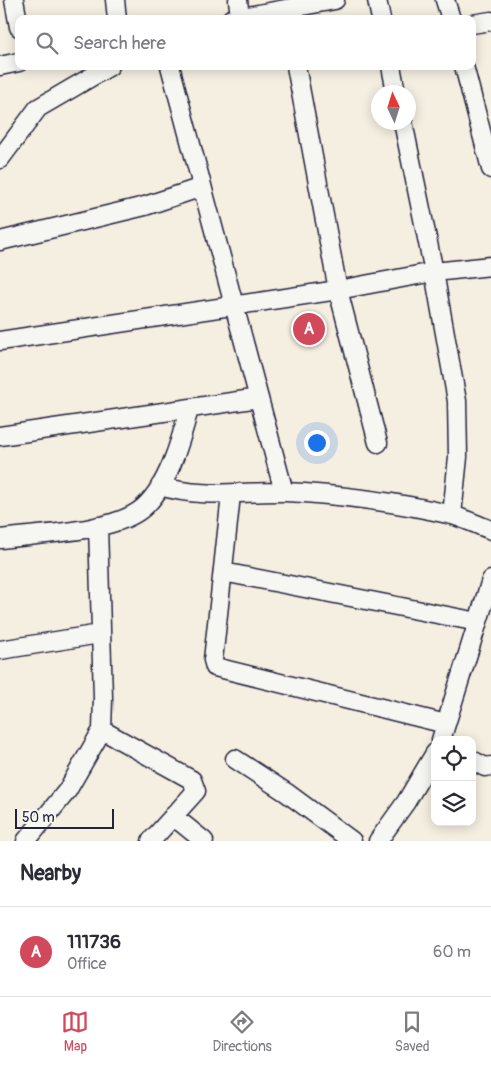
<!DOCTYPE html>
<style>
body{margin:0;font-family:Pangolin,sans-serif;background:#f7f7f7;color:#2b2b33}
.controls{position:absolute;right:15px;bottom:15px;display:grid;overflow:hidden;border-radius:10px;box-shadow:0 2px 12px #0003}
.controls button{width:45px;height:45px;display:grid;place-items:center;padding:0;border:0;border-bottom:1px solid #e1e1e2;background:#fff;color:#2b2b33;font:25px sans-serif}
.compass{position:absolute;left:371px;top:85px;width:45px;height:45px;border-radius:50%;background:#fff;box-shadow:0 2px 12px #0003;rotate:356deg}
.scale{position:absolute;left:15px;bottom:12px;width:99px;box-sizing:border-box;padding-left:5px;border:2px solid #22223b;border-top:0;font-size:14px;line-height:18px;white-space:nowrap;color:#22223b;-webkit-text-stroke:4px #f6f6f2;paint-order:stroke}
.you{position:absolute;left:316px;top:442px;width:18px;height:18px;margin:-12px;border:4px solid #fff;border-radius:50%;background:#1a73e8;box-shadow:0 0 0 8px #1a73e833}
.badge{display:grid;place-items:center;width:32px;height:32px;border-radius:50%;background:#d1495b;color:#fff;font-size:16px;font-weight:700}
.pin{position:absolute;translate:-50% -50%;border:2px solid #fff;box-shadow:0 1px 5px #0006}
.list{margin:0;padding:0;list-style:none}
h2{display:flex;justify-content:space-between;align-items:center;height:65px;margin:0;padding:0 20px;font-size:21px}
h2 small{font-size:16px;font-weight:400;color:#7c7c81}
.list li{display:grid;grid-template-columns:32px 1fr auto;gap:15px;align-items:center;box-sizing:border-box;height:90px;padding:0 20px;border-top:1px solid #e1e1e2}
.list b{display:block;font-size:19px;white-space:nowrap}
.list p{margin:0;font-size:16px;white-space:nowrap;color:#7c7c81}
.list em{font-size:16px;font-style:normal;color:#7c7c81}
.icon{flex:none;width:28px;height:28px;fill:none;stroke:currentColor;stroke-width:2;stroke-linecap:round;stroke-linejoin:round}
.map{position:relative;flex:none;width:491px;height:841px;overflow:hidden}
.search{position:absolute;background:#fff;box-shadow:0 2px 12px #0003;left:15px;right:15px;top:15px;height:55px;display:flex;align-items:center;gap:12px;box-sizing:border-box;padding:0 18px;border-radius:10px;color:#7c7c81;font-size:19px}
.sheet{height:155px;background:#fff}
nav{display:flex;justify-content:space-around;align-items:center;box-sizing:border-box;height:70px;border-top:1px solid #e1e1e2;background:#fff;font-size:14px;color:#7c7c81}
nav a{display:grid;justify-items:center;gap:2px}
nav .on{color:#d1495b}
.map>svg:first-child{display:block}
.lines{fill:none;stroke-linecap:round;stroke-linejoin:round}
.minor-casing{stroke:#22223b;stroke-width:21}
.minor{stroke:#f6f6f2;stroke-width:18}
</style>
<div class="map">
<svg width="491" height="841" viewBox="0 0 491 841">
<rect width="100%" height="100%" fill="#f5efe2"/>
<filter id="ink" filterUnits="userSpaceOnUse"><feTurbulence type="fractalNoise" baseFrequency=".02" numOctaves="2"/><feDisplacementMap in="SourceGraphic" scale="10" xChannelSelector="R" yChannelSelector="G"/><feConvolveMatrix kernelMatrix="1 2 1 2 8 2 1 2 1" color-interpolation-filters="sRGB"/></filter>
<g filter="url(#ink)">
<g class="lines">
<defs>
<path id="minor" d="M14,0L19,27
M115,0L117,19
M238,0L240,17
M377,0L381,19
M445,0L451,19
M231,19L335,0
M472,24L491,21
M0,66L19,62
M170,66L284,492
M296,66L338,290L378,443
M391,66L396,92
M464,66L491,169
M403,122L434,272L457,401L458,457L452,515
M0,159L38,108L110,66
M0,241L145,206L202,187
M0,341L338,290L434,272L491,266
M0,436L259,398
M160,486C202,499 242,491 285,492C335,494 403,503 452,515C465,519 478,525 491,530
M231,495L213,660L215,667L446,724
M0,539C37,534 110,532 139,511C167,491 181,440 189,409
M223,572L478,622
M0,650L100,634
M102,730L192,780L196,791L151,841
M441,740L491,580
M235,759L287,793L352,841
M472,760L485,767L491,766
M173,816L204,841
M26,841L67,791L102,730L103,698L98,526
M378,841L406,802L435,753"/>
</defs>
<use href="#minor" class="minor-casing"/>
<use href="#minor" class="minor"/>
</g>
</g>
</svg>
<div class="controls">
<button><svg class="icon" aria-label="locate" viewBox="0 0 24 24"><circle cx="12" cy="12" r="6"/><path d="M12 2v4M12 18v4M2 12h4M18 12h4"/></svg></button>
<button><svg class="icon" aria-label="layers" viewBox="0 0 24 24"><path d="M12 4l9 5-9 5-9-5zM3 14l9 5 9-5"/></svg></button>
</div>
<svg class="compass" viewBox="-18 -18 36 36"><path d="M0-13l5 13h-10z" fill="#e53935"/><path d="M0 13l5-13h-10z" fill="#7c7c81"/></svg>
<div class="scale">50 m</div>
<div class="you"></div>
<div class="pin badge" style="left:309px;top:329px">A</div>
<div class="search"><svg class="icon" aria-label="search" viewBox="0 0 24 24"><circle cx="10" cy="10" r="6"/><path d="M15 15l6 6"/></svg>Search here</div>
</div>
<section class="sheet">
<h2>Nearby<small></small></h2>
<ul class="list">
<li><span class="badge">A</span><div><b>111736</b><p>Office</p></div><em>60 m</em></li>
</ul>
</section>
<nav>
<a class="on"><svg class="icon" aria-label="map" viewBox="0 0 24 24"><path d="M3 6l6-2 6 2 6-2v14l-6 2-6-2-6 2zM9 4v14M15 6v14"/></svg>Map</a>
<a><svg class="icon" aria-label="directions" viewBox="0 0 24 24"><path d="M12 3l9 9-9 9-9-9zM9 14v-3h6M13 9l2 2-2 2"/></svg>Directions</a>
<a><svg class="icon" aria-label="saved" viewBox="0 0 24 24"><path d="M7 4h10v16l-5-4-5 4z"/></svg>Saved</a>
</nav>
